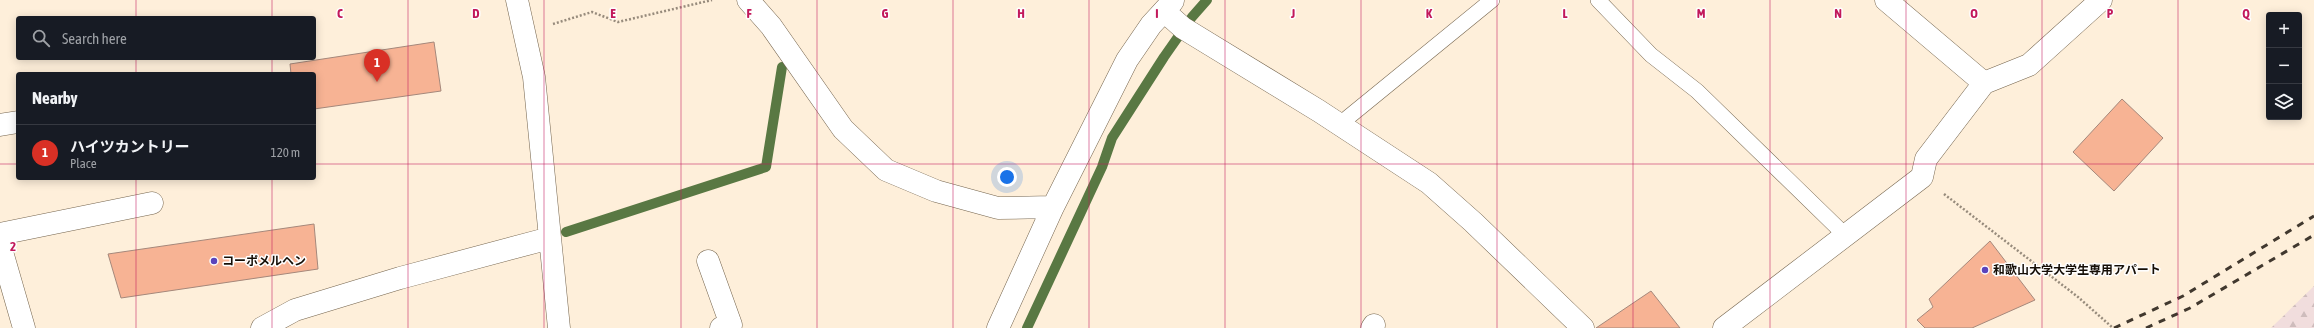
<!DOCTYPE html>
<meta charset="utf-8">
<style>
body{margin:0;font-family:"Asap Condensed","Noto Sans JP",sans-serif;background:#242831;color:#f1f3f6}
.controls{position:absolute;right:12px;top:12px;display:grid;overflow:hidden;border-radius:4px;box-shadow:0 2px 10px #0003}
.controls button{width:36px;height:36px;display:grid;place-items:center;padding:0;border:0;border-bottom:1px solid #363941;background:#171b24;color:#f1f3f6;font:20px sans-serif}
.you{position:absolute;left:1007px;top:177px;width:14px;height:14px;margin:-10px;border:3px solid #fff;border-radius:50%;background:#1a73e8;box-shadow:0 0 0 6px #1a73e833}
.badge{display:grid;place-items:center;width:26px;height:26px;border-radius:50%;background:#d93025;color:#fff;font-size:13px;font-weight:700}
.pin{position:absolute;translate:-50% -33px;filter:drop-shadow(0 1px 2px #0008)}
.pin::after{content:'';position:absolute;top:21px;width:14px;height:12px;background:inherit;clip-path:polygon(0 0,100% 0,50% 100%)}
.list{margin:0;padding:0;list-style:none}
h2{display:flex;justify-content:space-between;align-items:center;height:52px;margin:0;padding:0 16px;font-size:17px}
h2 small{font-size:13px;font-weight:400;color:#9ea1a6}
.list li{display:grid;grid-template-columns:26px 1fr auto;gap:12px;align-items:center;box-sizing:border-box;height:56px;padding:0 16px;border-top:1px solid #363941}
.list b{display:block;font-size:15px;white-space:nowrap}
.list p{margin:0;font-size:13px;white-space:nowrap;color:#9ea1a6}
.list em{font-size:13px;font-style:normal;color:#9ea1a6}
.icon{flex:none;width:22px;height:22px;fill:none;stroke:currentColor;stroke-width:2;stroke-linecap:round;stroke-linejoin:round}
.map{position:relative;flex:none;width:2314px;height:328px;overflow:hidden}
.search{position:absolute;background:#171b24;box-shadow:0 2px 10px #0003;left:16px;top:16px;width:300px;height:44px;display:flex;align-items:center;gap:10px;box-sizing:border-box;padding:0 14px;border-radius:4px;color:#9ea1a6;font-size:15px}
.panel{position:absolute;background:#171b24;box-shadow:0 2px 10px #0003;left:16px;top:72px;width:300px;height:108px;border-radius:4px}
.map>svg:first-child{display:block}
.forest{fill:url(#forest-firs)}
.lines{fill:none;stroke-linecap:round;stroke-linejoin:round}
.stream{stroke:#597843;stroke-width:10}
.building{fill:#f7b394;stroke:#a5887b}
.lane-casing{stroke:#75654e;stroke-width:16}
.street-casing{stroke:#75654e;stroke-width:23}
.path{stroke:#978b7c;stroke-width:2.5;stroke-dasharray:2 2;stroke-linecap:butt}
.lane{stroke:#fff;stroke-width:15}
.street{stroke:#fff;stroke-width:22}
.rail{stroke:#41382e;stroke-width:3;stroke-dasharray:7 7;stroke-linecap:butt}
.grid{fill:none;stroke:#c2185b;stroke-width:1;stroke-opacity:0.55}
.poi-dot{fill:#5a43bb;stroke:#fefefe;stroke-width:1.5}
.labels{text-anchor:middle;dominant-baseline:central;stroke-width:3;stroke-linejoin:round;paint-order:stroke}
.poi-label{font-size:12px;font-weight:bold;fill:#150e06;stroke:#fefefe;text-anchor:start}
.grid-label{font-size:13px;text-anchor:middle;font-weight:bold;fill:#c2185b;stroke:#fefefe;stroke-width:3;stroke-linejoin:round;paint-order:stroke}
</style>
<div class="map">
<svg width="2314" height="328" viewBox="0 0 2314 328">
<defs>
<pattern id="forest-firs" width="22" height="20" patternUnits="userSpaceOnUse"><rect width="22" height="20" fill="#f1dddd"/><path d="M5 1l3.5 6h-7zM16 11l3.5 6h-7z" fill="#cebcbc"/></pattern>
</defs>
<rect width="100%" height="100%" fill="#feefda"/>
<path class="forest" d="M2314,286V328H2271Z"/>
<g class="lines">
<path class="stream" d="M566,232L766,167L782,67
M1027,328L1102,167L1112,138L1164,57L1192,17L1207,0"/>
</g>
<path class="building" d="M434,42L441,91L314,109V74H291L290,64Z
M2122,99L2163,138L2114,191L2073,152Z
M314,224L318,269L121,298L108,254Z
M1990,241L2035,300L1972,328H1925L1917,320L1933,307L1929,299Z
M1651,291L1680,328H1596Z"/>
<g class="lines">
<defs>
<path id="lane" d="M1598,0L1651,55L1697,91L1845,235
M1340,124L1492,0"/>
<path id="street" d="M517,0L534,77L559,328
M748,0L771,26L843,129L886,170L936,191L998,208L1053,207
M1886,0L1984,83
M1164,11L1183,28L1319,111L1429,183L1473,222L1583,328
M0,125L18,122
M0,234L152,203
M0,245L24,328
M708,261L731,325L721,328
M262,328L295,310L400,278L550,238
M998,328L1053,207L1127,60L1151,25L1173,1
M1372,328L1374,325
M1724,328L1922,177L1926,159L1984,83L2029,65L2101,0"/>
</defs>
<use href="#lane" class="lane-casing"/>
<use href="#street" class="street-casing"/>
<path class="path" d="M553,24L592,12L618,22L712,0
M1944,194L2078,297L2113,328"/>
<use href="#lane" class="lane"/>
<use href="#street" class="street"/>
<path class="rail" d="M2114,328L2183,296L2314,216
M2146,328L2190,308L2314,235"/>
</g>
<path class="grid" d="M136,0V18M272,0V18M408,0V328M544,0V328M681,0V328M817,0V328M953,0V328M1089,0V328M1225,0V328M1361,0V328M1497,0V328M1633,0V328M1770,0V328M1906,0V328M2042,0V328M2178,0V328M136,58V74M272,58V74M0,164H18M314,164H2314M136,178V328M272,178V328"/>
<g class="poi-dot">
<circle cx="214" cy="261" r="4"/>
<circle cx="1985" cy="270" r="4"/>
</g>
<g class="labels">
<g class="poi-label">
<text x="222" y="261">コーポメルヘン</text>
<text x="1993" y="270">和歌山大学大学生専用アパート</text>
</g>
</g>
<g class="grid-label">
<text x="340" y="18">C</text>
<text x="476" y="18">D</text>
<text x="613" y="18">E</text>
<text x="749" y="18">F</text>
<text x="885" y="18">G</text>
<text x="1021" y="18">H</text>
<text x="1157" y="18">I</text>
<text x="1293" y="18">J</text>
<text x="1429" y="18">K</text>
<text x="1565" y="18">L</text>
<text x="1701" y="18">M</text>
<text x="1838" y="18">N</text>
<text x="1974" y="18">O</text>
<text x="2110" y="18">P</text>
<text x="2246" y="18">Q</text>
<text x="13" y="251">2</text>
</g>
</svg>
<div class="controls">
<button>+</button>
<button>−</button>
<button><svg class="icon" aria-label="layers" viewBox="0 0 24 24"><path d="M12 4l9 5-9 5-9-5zM3 14l9 5 9-5"/></svg></button>
</div>
<div class="you"></div>
<div class="pin badge" style="left:377px;top:82px">1</div>
<div class="search"><svg class="icon" aria-label="search" viewBox="0 0 24 24"><circle cx="10" cy="10" r="6"/><path d="M15 15l6 6"/></svg>Search here</div>
<section class="panel">
<h2>Nearby<small></small></h2>
<ul class="list">
<li><span class="badge">1</span><div><b>ハイツカントリー</b><p>Place</p></div><em>120 m</em></li>
</ul>
</section>
</div>
